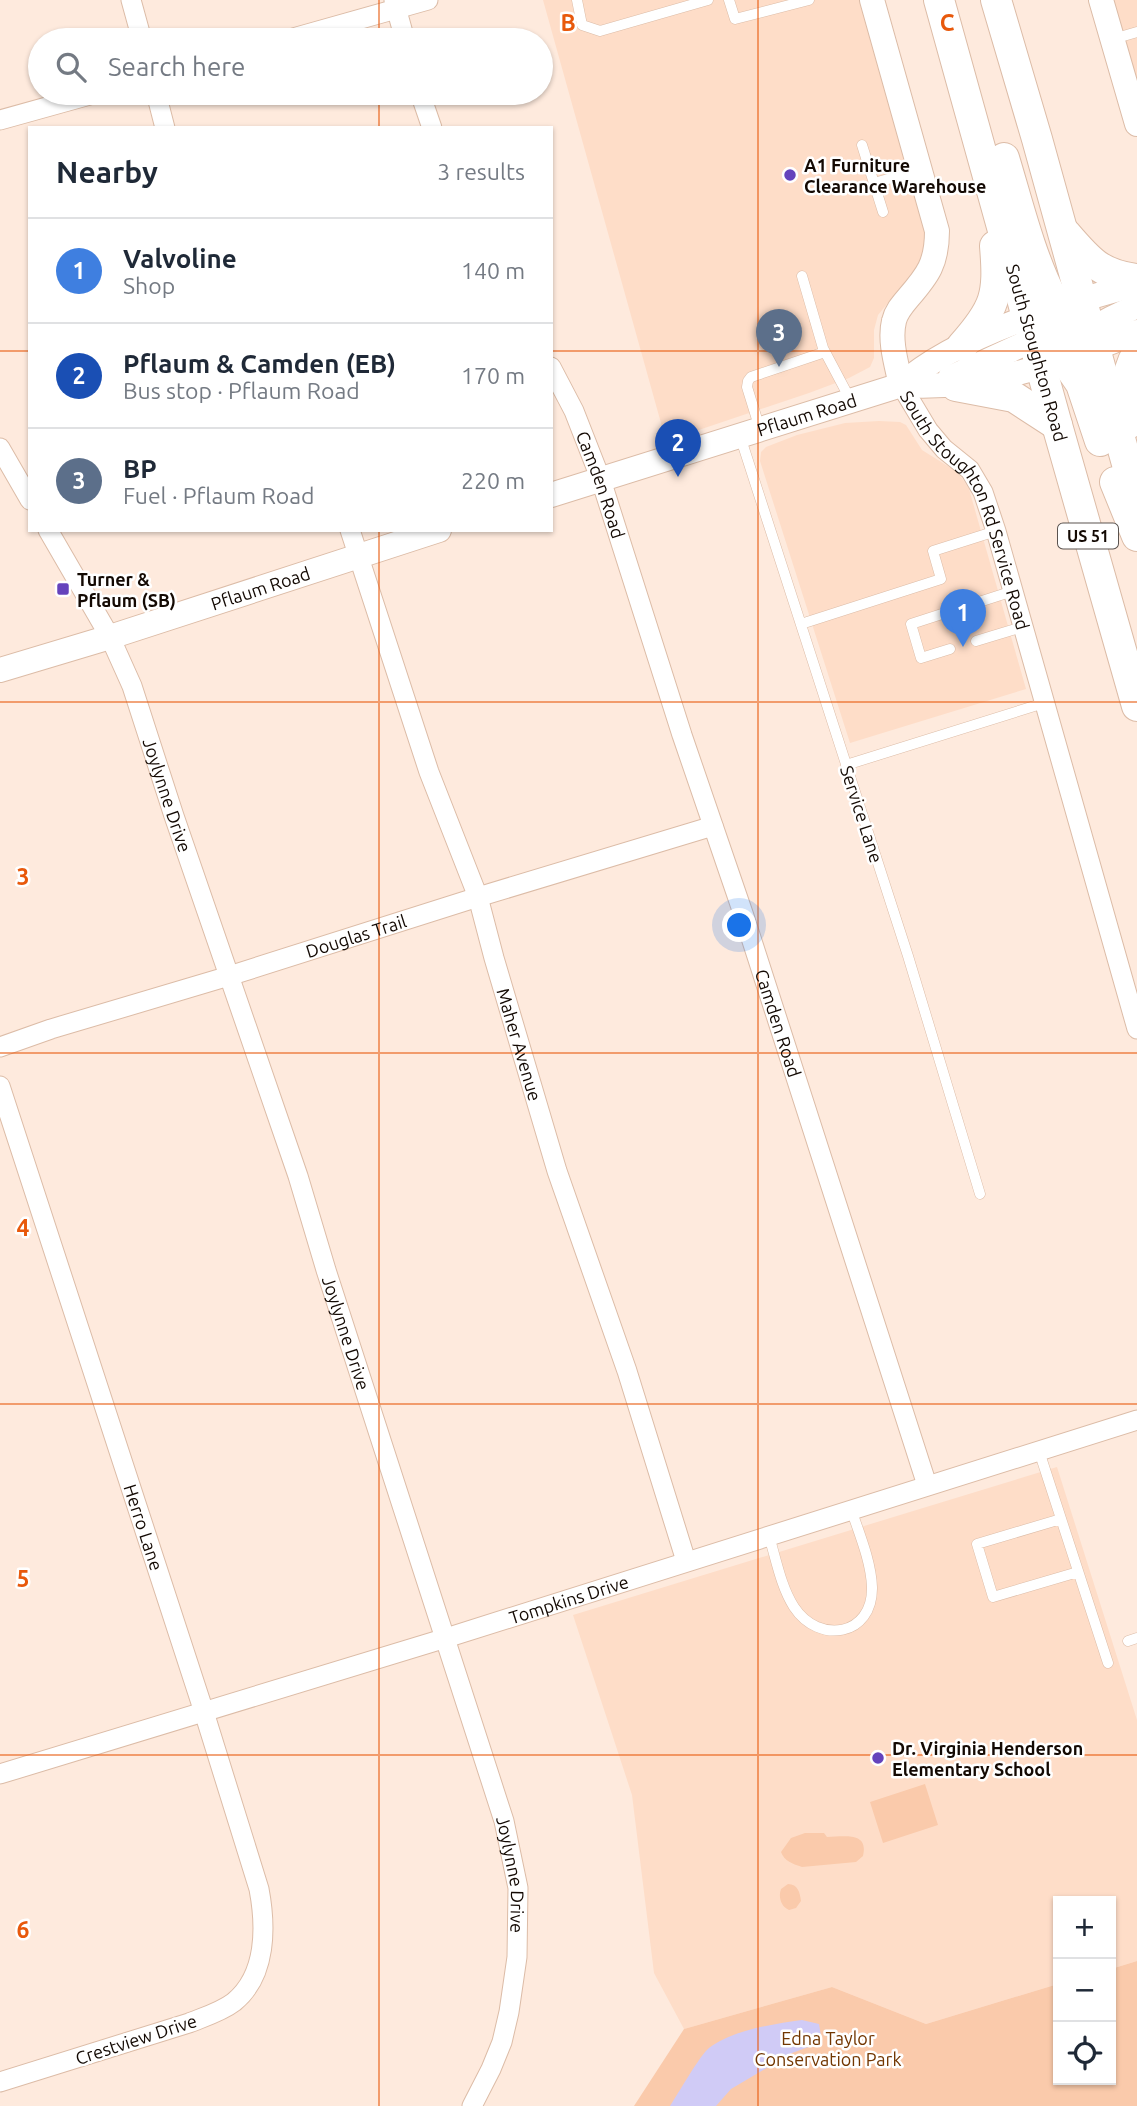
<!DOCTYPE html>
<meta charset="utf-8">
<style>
body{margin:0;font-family:Ubuntu,sans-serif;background:#f2f2f3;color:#1f2937}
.controls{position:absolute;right:21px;bottom:21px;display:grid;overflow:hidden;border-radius:0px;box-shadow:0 2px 5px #0004}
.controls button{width:63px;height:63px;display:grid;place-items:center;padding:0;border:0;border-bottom:2px solid #e0e1e3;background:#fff;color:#1f2937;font:35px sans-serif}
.you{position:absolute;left:740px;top:926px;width:24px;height:24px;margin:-18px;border:5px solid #fff;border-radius:50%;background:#1a73e8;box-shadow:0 0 0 10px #1a73e833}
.badge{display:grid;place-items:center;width:46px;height:46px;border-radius:50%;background:#6543bc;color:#fff;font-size:23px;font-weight:700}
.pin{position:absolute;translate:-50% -58px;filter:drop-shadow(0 2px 4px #0008)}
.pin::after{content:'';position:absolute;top:37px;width:24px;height:21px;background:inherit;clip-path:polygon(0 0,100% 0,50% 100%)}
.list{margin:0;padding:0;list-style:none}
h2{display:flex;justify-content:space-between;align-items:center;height:91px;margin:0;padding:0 28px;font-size:30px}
h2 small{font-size:23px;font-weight:400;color:#747a83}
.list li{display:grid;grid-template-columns:46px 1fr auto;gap:21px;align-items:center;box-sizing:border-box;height:105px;padding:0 28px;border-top:2px solid #e0e1e3}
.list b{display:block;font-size:26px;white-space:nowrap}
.list p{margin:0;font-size:23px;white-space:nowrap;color:#747a83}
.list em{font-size:23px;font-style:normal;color:#747a83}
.icon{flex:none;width:38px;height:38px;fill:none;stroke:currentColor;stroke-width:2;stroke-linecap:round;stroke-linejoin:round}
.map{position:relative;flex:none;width:1137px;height:2106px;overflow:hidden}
.search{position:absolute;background:#fff;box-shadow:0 2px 5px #0004;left:28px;top:28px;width:525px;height:77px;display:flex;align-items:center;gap:18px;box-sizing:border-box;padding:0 24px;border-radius:38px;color:#747a83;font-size:26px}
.panel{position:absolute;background:#fff;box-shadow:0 2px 5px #0004;left:28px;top:126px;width:525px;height:406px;border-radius:0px}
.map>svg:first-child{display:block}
.built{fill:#feddc8}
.green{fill:#facaab}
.water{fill:#d0cbf6}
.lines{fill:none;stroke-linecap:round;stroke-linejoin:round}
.service-casing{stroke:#dcbca7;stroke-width:11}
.minor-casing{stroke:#dcbca7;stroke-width:21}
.tertiary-casing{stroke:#dcbca7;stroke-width:26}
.primary-casing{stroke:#dcbca7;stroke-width:32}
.service{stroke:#fff;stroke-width:10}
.minor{stroke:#fff;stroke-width:19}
.tertiary{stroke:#fff;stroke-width:24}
.primary{stroke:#fff;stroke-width:30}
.grid{fill:none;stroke:#e8590c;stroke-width:2;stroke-opacity:0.55}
.poi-dot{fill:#6543bc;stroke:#fff;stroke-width:2.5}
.labels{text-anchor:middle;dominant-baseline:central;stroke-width:5;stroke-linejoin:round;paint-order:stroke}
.shield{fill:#fff;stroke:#5a534f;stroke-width:2}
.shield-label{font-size:16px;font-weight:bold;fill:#130903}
.poi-label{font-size:18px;font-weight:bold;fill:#130903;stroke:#fff;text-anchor:start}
.street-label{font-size:18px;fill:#130903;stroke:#fff}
.park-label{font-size:18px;fill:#723600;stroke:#fff}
.grid-label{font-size:23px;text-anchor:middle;font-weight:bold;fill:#e8590c;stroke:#fff;stroke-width:5;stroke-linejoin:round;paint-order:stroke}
</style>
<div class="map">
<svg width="1137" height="2106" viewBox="0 0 1137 2106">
<rect width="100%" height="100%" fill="#feeadd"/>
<path class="built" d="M543,0H859L913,186L925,234V247L921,263L878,315L874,330V358L870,367L849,378L809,393L666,441Z
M1101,0H1137V124Z
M879,421L900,422L906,425L922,450L954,470L962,478L969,489L1026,689L850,743L760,461L761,452L766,447L797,435L845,423Z
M1057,1467L1137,1720V1961L1111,1969V1901H1058V1984L926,2024L832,1987L684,2029L654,1973L632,1795L573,1615Z"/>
<path class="green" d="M925,1784L938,1825L883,1843L870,1802Z
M805,1833H824L827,1837C843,1837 869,1831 863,1856L856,1862L802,1867C793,1864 784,1861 781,1852L791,1838Z
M788,1884C798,1884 800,1893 801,1901L796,1908L789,1910C781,1907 778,1897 781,1889Z
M1137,1961V2106H634L684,2029L832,1987L926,2024L1058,1984V2080H1111V1969Z"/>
<path class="water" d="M802,2020L819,2024L822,2042L792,2053L731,2089L716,2106H670C678,2094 700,2055 709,2048C732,2030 774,2024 802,2020Z"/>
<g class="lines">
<defs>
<path id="service" d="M577,0L582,25L600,31L708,0
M729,0L735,19L809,0
M1113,39L1137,32
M862,145L883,212
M874,183L920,170
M802,276L823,348L850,399
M760,429L747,387L748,381L751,377L825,352
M740,436L908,956L980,1194
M801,624L941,579L933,551L996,531
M976,641L1022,627
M950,649L921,658L911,624L1013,591
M846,765L1044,703
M1039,1451L1108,1663
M1061,1519L977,1544L993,1597L1078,1572
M769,1536C776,1559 781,1587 794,1607C819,1645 873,1636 872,1587C871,1561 859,1533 851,1509
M1128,1641L1137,1638"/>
<g id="minor">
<path d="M131,0L142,40"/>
<path d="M394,0L405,40"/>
<path d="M286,40L428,0"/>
<path d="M156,93L165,128"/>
<path d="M420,93L432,128"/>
<path d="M0,120L97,93"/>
<path id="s1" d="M551,367L574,411L601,480L682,735L744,916L927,1485"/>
<path id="s2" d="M901,385L928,430L944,449L970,470L983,492L996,531L1137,1029"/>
<path d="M0,448L30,500"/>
<path id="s3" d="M48,530L110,637L132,686L174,816L298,1176L326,1270L504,1821L518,1888L517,1957L509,2012L502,2042L491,2069L472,2106"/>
<path id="s4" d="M350,530L429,772L478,897L494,958L557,1171L627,1371L686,1561"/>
<path id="s5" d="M0,1047L51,1029L229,976L478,897L713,826"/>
<path id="s6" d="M0,1086L204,1712L259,1889C266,1926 267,1975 234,2002C221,2012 204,2017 189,2023L0,2082"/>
<path id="s7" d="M0,1774L446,1638L1137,1420"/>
</g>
<g id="tertiary">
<path d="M872,0L937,231C937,263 928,275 908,298C902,305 896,312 894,321C889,341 897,366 901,385"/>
<path d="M1101,0L1137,124"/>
<path d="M1074,339L1112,318L1137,306"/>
<path d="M950,378L1050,332"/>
<path d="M901,385C959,334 1063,304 1137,284"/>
<path id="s8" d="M551,495L901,385C985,391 1060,362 1137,332"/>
<path id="s9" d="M0,670L110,637L439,530"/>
</g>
<g id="primary">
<path id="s10" d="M939,0L1057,425L1137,706"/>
<path d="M996,0L1037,139L1137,500"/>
<path d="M1004,158C1018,204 1030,255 1052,298C1062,316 1077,331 1091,345"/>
<path d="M1066,234C1089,261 1101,275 1137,279"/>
<path d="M1035,325L1064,359L1081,384L1100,441"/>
<path d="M962,346C996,308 999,295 995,246"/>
<path d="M956,386L1014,397L1057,425"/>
<path d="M1128,424C1125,398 1124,377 1137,353"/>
<path d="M1115,482L1137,536"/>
</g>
</defs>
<use href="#service" class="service-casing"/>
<use href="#minor" class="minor-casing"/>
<use href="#tertiary" class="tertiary-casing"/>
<use href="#primary" class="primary-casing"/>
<use href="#service" class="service"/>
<use href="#minor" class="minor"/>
<use href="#tertiary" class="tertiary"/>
<use href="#primary" class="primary"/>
</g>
<path class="grid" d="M379,0V40M758,0V2106M379,93V128M0,351H30M551,351H1137M379,530V2106M0,702H1137M0,1053H1137M0,1404H1137M0,1755H1137"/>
<g class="poi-dot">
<circle cx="790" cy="175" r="7"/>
<rect x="56" y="582" width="14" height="14" rx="3.5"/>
<circle cx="878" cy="1758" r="7"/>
</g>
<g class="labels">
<rect class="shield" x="1058" y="523.5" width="60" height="25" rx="5"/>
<g class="shield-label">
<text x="1088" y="536">US 51</text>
</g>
<g class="poi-label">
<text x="804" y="165">A1 Furniture<tspan x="804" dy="21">Clearance Warehouse</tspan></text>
<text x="77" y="579">Turner &amp;<tspan x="77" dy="21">Pflaum (SB)</tspan></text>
<text x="892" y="1748">Dr. Virginia Henderson<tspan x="892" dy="21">Elementary School</tspan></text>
</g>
<g class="street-label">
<text stroke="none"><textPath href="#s10" startOffset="366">South Stoughton Road</textPath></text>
<text stroke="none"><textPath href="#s8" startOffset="268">Pflaum Road</textPath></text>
<text stroke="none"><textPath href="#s1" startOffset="128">Camden Road</textPath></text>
<text stroke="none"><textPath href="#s2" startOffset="144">South Stoughton Rd Service Road</textPath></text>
<text stroke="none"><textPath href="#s9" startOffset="273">Pflaum Road</textPath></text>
<text stroke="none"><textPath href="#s3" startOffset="292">Joylynne Drive</textPath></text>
<text transform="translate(862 814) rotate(72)">Service Lane</text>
<text stroke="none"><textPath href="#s5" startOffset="373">Douglas Trail</textPath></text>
<text stroke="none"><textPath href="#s1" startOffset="695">Camden Road</textPath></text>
<text stroke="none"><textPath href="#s4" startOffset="542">Maher Avenue</textPath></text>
<text stroke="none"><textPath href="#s3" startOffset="859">Joylynne Drive</textPath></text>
<text stroke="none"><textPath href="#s6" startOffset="464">Herro Lane</textPath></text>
<text stroke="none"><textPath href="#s7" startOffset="595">Tompkins Drive</textPath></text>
<text stroke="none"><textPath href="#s3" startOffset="1426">Joylynne Drive</textPath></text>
<text transform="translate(136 2039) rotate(-18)">Crestview Drive</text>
</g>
<g class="park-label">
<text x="828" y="2038">Edna Taylor<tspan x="828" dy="21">Conservation Park</tspan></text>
</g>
</g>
<g class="grid-label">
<text x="568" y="31">B</text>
<text x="947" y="31">C</text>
<text x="23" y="885">3</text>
<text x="23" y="1236">4</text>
<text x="23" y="1587">5</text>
<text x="23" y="1938">6</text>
</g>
</svg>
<div class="controls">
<button>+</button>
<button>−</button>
<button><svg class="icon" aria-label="locate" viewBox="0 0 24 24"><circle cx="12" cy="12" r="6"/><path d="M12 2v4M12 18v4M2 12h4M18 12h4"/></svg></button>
</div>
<div class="you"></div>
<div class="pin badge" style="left:963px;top:647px;background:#3f7fe0">1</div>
<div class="pin badge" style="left:678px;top:477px;background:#1a4fb4">2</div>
<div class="pin badge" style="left:779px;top:367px;background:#5c6f8a">3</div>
<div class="search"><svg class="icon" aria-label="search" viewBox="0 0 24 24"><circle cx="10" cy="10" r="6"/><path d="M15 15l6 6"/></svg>Search here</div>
<section class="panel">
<h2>Nearby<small>3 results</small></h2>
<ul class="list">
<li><span class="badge" style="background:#3f7fe0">1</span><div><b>Valvoline</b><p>Shop</p></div><em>140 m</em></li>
<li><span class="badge" style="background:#1a4fb4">2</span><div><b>Pflaum &amp; Camden (EB)</b><p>Bus stop · Pflaum Road</p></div><em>170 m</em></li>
<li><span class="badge" style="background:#5c6f8a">3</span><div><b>BP</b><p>Fuel · Pflaum Road</p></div><em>220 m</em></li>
</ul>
</section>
</div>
